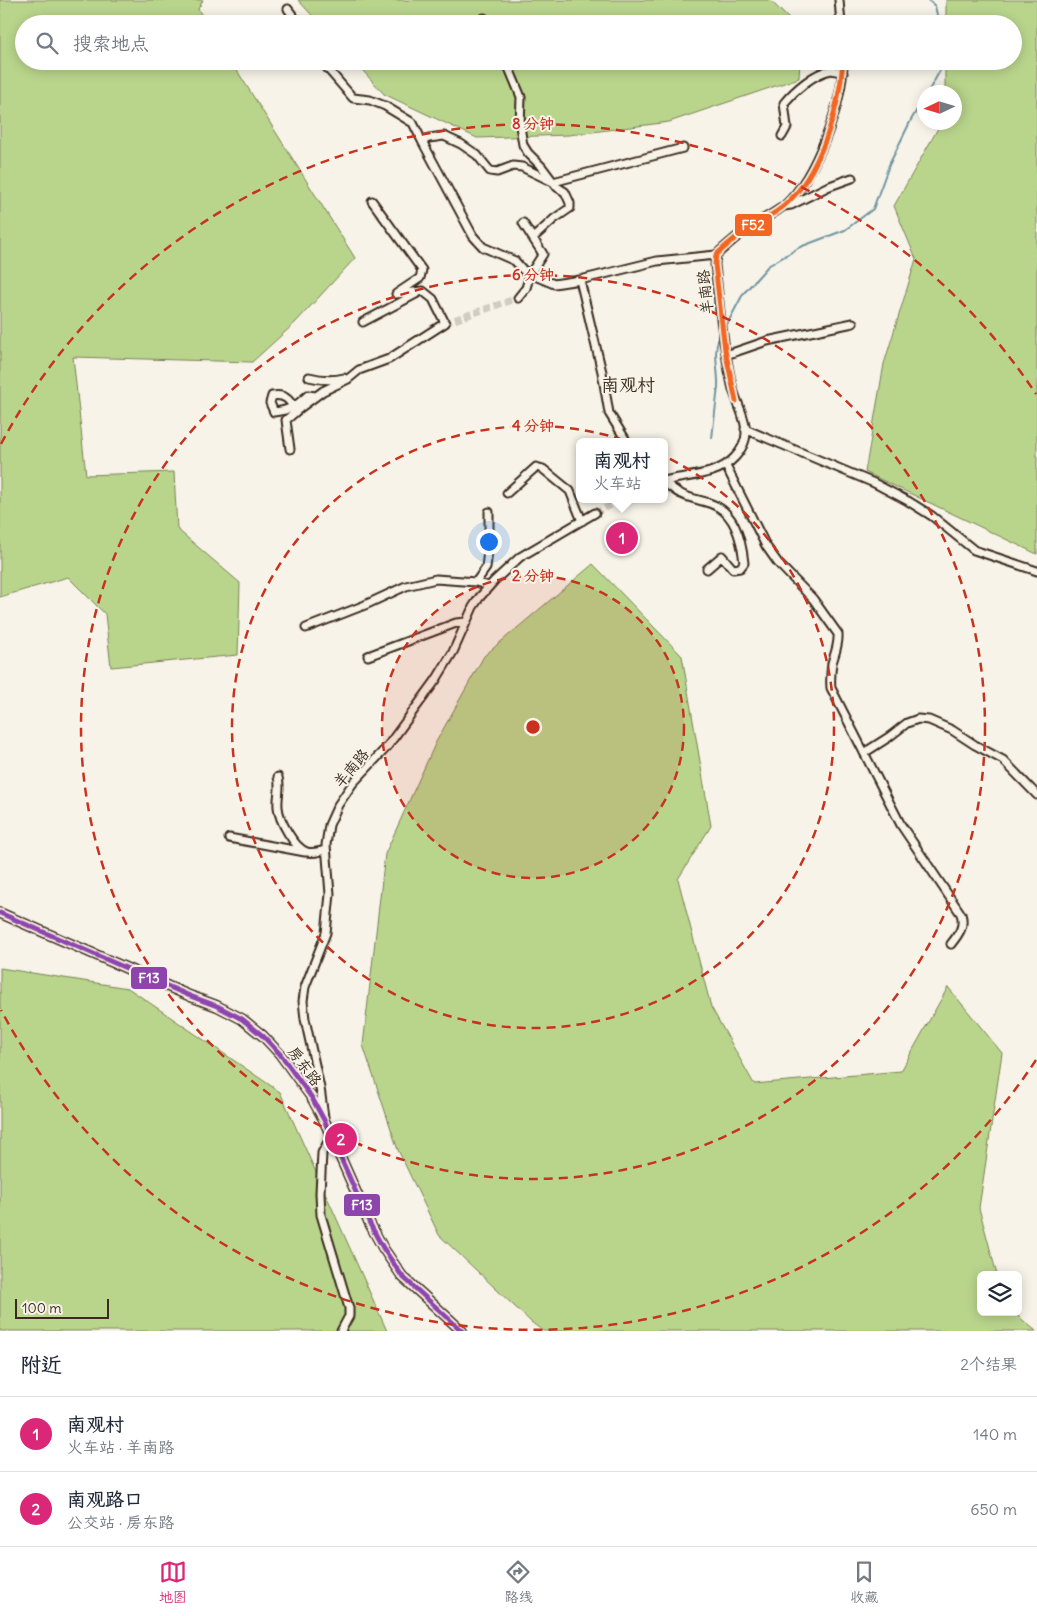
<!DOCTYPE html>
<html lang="zh">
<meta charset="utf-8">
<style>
body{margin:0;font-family:Delius,"LXGW WenKai TC",sans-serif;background:#f6f6f7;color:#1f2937}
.controls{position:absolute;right:15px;bottom:15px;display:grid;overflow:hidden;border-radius:8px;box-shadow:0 2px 12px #0003}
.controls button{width:45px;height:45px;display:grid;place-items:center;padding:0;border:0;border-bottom:1px solid #e0e1e3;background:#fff;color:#1f2937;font:25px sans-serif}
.compass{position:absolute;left:917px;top:85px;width:45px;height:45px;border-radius:50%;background:#fff;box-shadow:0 2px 12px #0003;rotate:266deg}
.scale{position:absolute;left:15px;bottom:12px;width:94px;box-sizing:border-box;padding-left:5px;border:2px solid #3b2a1e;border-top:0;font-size:14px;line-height:18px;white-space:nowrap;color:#3b2a1e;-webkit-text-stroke:4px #f7f3e8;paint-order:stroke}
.you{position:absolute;left:488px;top:541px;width:18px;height:18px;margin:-12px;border:4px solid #fff;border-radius:50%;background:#1a73e8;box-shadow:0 0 0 8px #1a73e833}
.badge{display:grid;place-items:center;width:32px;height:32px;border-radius:50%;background:#db2777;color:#fff;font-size:16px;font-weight:700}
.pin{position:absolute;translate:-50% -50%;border:2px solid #fff;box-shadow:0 1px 5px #0006}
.popup{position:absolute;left:576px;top:438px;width:92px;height:65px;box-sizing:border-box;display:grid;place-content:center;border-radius:8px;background:#fff;filter:drop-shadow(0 1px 4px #0005);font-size:16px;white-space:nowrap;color:#747a83}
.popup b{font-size:19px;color:#1f2937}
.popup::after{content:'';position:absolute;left:50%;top:100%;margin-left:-10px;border:10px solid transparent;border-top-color:#fff}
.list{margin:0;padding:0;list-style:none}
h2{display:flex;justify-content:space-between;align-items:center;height:65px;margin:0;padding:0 20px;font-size:21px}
h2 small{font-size:16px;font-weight:400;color:#747a83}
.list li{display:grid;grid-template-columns:32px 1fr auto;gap:15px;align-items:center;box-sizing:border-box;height:75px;padding:0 20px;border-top:1px solid #e0e1e3}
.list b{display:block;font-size:19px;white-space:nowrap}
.list p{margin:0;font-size:16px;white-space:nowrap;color:#747a83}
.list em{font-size:16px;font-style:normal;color:#747a83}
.icon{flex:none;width:28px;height:28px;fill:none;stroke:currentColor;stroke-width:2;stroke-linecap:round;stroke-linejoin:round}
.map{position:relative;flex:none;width:1037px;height:1331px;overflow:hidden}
.search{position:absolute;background:#fff;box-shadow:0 2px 12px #0003;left:15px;right:15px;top:15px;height:55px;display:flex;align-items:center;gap:12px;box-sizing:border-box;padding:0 18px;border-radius:28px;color:#747a83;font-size:19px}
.sheet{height:215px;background:#fff}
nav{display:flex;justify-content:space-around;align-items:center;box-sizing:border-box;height:70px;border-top:1px solid #e0e1e3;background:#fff;font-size:14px;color:#747a83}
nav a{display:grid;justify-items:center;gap:2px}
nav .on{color:#db2777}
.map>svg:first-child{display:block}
.green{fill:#b9d58c;stroke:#7a8055}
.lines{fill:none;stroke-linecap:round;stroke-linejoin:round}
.stream{stroke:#7195a0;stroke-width:2}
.minor-tunnel{stroke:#d1cbc0;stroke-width:7;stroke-dasharray:7 3.5;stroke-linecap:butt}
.minor-casing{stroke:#3b2a1e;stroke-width:11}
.major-casing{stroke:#3b2a1e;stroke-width:12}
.minor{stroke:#f7f3e8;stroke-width:7}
.major{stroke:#f9deab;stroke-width:9}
.bus-1-casing{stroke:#f7f3e8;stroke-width:9}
.bus-2-casing{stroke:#f7f3e8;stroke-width:9}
.bus-1{stroke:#8e44ad;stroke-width:5}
.bus-2{stroke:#f26522;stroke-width:5}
.ring{fill:none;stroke:#c8321e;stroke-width:2.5;stroke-dasharray:9 6}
.labels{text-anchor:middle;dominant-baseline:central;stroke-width:4;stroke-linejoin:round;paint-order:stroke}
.street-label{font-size:15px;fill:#3b2a1e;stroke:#f7f3e8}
.quarter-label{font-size:18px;fill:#3b2a1e;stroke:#f7f3e8}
.centre{fill:#c8321e;stroke:#f7f3e8;stroke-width:2.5}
.ring-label{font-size:15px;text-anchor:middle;font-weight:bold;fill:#c8321e;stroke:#f7f3e8;stroke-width:4;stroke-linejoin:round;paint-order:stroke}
.line-badge{stroke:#f7f3e8;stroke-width:2}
.badge-label{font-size:14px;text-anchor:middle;font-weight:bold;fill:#fff}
</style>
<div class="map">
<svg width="1037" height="1331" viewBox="0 0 1037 1331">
<rect width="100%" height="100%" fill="#f7f3e8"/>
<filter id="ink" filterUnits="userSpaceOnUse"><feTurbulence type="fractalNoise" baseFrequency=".02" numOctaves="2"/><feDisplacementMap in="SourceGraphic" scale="10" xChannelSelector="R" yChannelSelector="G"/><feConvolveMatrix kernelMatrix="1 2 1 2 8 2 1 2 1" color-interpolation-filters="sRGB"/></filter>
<g filter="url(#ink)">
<path class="green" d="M0,0H203L198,9L207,24H24V61H231L355,258L295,323L252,362L73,357L86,475L174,472L177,529L240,583L238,655L111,667L105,614L68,577L0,597Z
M298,0H770L794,24H320Z
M946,0H1037V554L865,472L884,364L916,259L894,206L941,123L954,122V92H945V61H1013V24H946Z
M354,61H800L799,78L669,122L569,135L477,138L384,94Z
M593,564L682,656L711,826L678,879L711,1007L754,1084L901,1071L948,987L1002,1053L979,1208L997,1275H981V1312H1013L1036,1331H543L531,1322L439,1235L398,1150L363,1045L385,854L436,742L484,656Z
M0,968L128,988L280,1092L387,1331H0Z"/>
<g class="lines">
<path class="stream" d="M928,0L935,6L939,24
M928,92L942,67V61
M725,328L743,294L768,266L800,247L845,230L873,209L889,165L911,120L924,98
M712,438C714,421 716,404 718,387C719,371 712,351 720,336"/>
<path class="minor-tunnel" d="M445,323L518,298
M595,513L624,499"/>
<defs>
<path id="minor" d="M839,0L841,24
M288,9L299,24
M484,18L487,24
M321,61L353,98L370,100L385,106L413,123L422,141L429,138L444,136L461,144L477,155L490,171L497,172L513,166L522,167L553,182L683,148
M506,61L521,97L520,126L523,145L528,153L542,167L557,187L565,192L570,203V208L554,219L533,238
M782,136L787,127L784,103C795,90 814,73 831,70C834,70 839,72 843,73
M422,141L473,236L483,247L515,261L523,270L530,274L554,284L580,280L602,372L609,413L627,442
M784,206L791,205L827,187L852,178
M580,280L657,261L716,255
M518,298L526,288L530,274L543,254L523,223
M363,322L418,293
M726,355L767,341L853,323
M309,377C321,380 332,381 344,378
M293,407C289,398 282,394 272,396L270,403L274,412C291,410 296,406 308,395L316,396
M745,429L874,483L908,501L932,516L974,550L1037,571
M290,449L286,420L300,408L323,391L348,379L359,370L389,359L445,323L433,299L423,291L396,294L420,278L422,270L372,201
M726,466L766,546L778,563L813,599L838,634C839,644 835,653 832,663C831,671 830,679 831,688L901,825L961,914C965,926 959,934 951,944
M664,481C689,475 718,476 735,457C741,451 746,441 746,433C746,416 735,401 732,385C723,345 719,304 715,264L716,255C727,245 739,234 752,226C763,219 775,213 785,205C816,177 843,103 843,61
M664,483C670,486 675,491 681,494C692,500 707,500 718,507C736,517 742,544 744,563L740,568L733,569L722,556L707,569
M507,493L536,467L543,469L570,491L582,521
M476,582L486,568L489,542V512
M306,628L365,605L406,586L436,579L476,582L489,586
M368,656L456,623L466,622
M864,753L889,737L907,723L918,719L929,720L952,730L975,745L1003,760L1037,795
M278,777C281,787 277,797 278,807C279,820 294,848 307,852C313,854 320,851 326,850
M229,838L305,852
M324,1117L320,1088L305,1019L303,1001L305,987L326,933L330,894L326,845L329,825L338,805L353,783L387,747L436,680L453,652L473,607L479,598L494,581L520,557L595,513
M332,1135L322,1153L320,1193L321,1215L349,1308V1316L341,1331"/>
<path id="major" d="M0,913L190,996L217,1006L242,1019L263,1036L280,1054L312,1098L324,1120L370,1224L383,1248L402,1276L462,1331"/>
</defs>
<use href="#minor" class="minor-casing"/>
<use href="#major" class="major-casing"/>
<use href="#minor" class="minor"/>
<use href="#major" class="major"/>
<defs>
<path id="bus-1" d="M0,913L190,996L217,1006L242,1019L263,1036L280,1054L312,1098L324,1120L370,1224L383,1248L402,1276L462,1331"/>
<path id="bus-2" d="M736,401L725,350L715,264L716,255C727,245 739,234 752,226C763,219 775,214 785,205C820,174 840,107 843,61"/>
</defs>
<use href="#bus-1" class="bus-1-casing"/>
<use href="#bus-2" class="bus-2-casing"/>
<use href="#bus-1" class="bus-1"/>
<use href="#bus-2" class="bus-2"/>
</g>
</g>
<circle cx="533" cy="727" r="151" fill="#c8321e" fill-opacity=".12"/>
<g class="ring">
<circle cx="533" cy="727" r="151"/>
<circle cx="533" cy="727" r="301"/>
<circle cx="533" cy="727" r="452"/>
<path d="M1036 1060A603 603 0 0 1 1 1010M1 444A603 603 0 0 1 1036 394"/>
</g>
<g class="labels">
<g class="street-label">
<text transform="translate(705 292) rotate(-96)">羊南路</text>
<text transform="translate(351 768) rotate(-50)">羊南路</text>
<text transform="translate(305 1066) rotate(53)">房东路</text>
</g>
<g class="quarter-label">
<text x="628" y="384">南观村</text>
</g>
</g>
<circle cx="533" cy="727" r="8" class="centre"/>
<g class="ring-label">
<text x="533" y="129">8 分钟</text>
<text x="533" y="280">6 分钟</text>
<text x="533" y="431">4 分钟</text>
<text x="533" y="581">2 分钟</text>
</g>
<g class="line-badge">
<rect x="734" y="213" width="39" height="24" rx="5" fill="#f26522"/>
<rect x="130" y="966" width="38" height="24" rx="5" fill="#8e44ad"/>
<rect x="343" y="1193" width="38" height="24" rx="5" fill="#8e44ad"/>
</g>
<g class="badge-label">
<text x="753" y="230">F52</text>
<text x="149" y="983">F13</text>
<text x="362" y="1210">F13</text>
</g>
</svg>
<div class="controls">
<button><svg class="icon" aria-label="layers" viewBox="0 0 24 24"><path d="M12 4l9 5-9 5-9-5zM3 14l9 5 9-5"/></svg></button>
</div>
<svg class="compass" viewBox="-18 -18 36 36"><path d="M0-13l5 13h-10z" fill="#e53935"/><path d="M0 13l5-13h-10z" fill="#747a83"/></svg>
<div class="scale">100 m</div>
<div class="you"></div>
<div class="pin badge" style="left:622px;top:538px">1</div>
<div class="popup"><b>南观村</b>火车站</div>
<div class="pin badge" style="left:341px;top:1139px">2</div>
<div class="search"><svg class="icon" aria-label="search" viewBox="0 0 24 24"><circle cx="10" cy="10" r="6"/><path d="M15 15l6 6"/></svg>搜索地点</div>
</div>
<section class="sheet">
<h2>附近<small>2个结果</small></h2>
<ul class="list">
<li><span class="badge">1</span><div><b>南观村</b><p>火车站 · 羊南路</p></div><em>140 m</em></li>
<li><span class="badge">2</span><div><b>南观路口</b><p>公交站 · 房东路</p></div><em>650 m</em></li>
</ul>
</section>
<nav>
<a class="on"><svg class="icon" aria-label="map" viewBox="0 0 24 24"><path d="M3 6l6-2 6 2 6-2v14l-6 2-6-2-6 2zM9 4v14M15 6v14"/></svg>地图</a>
<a><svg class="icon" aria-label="directions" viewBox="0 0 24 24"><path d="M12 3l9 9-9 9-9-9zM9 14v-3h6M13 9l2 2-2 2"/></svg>路线</a>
<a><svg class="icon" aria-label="saved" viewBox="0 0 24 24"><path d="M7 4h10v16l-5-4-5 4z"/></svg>收藏</a>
</nav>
